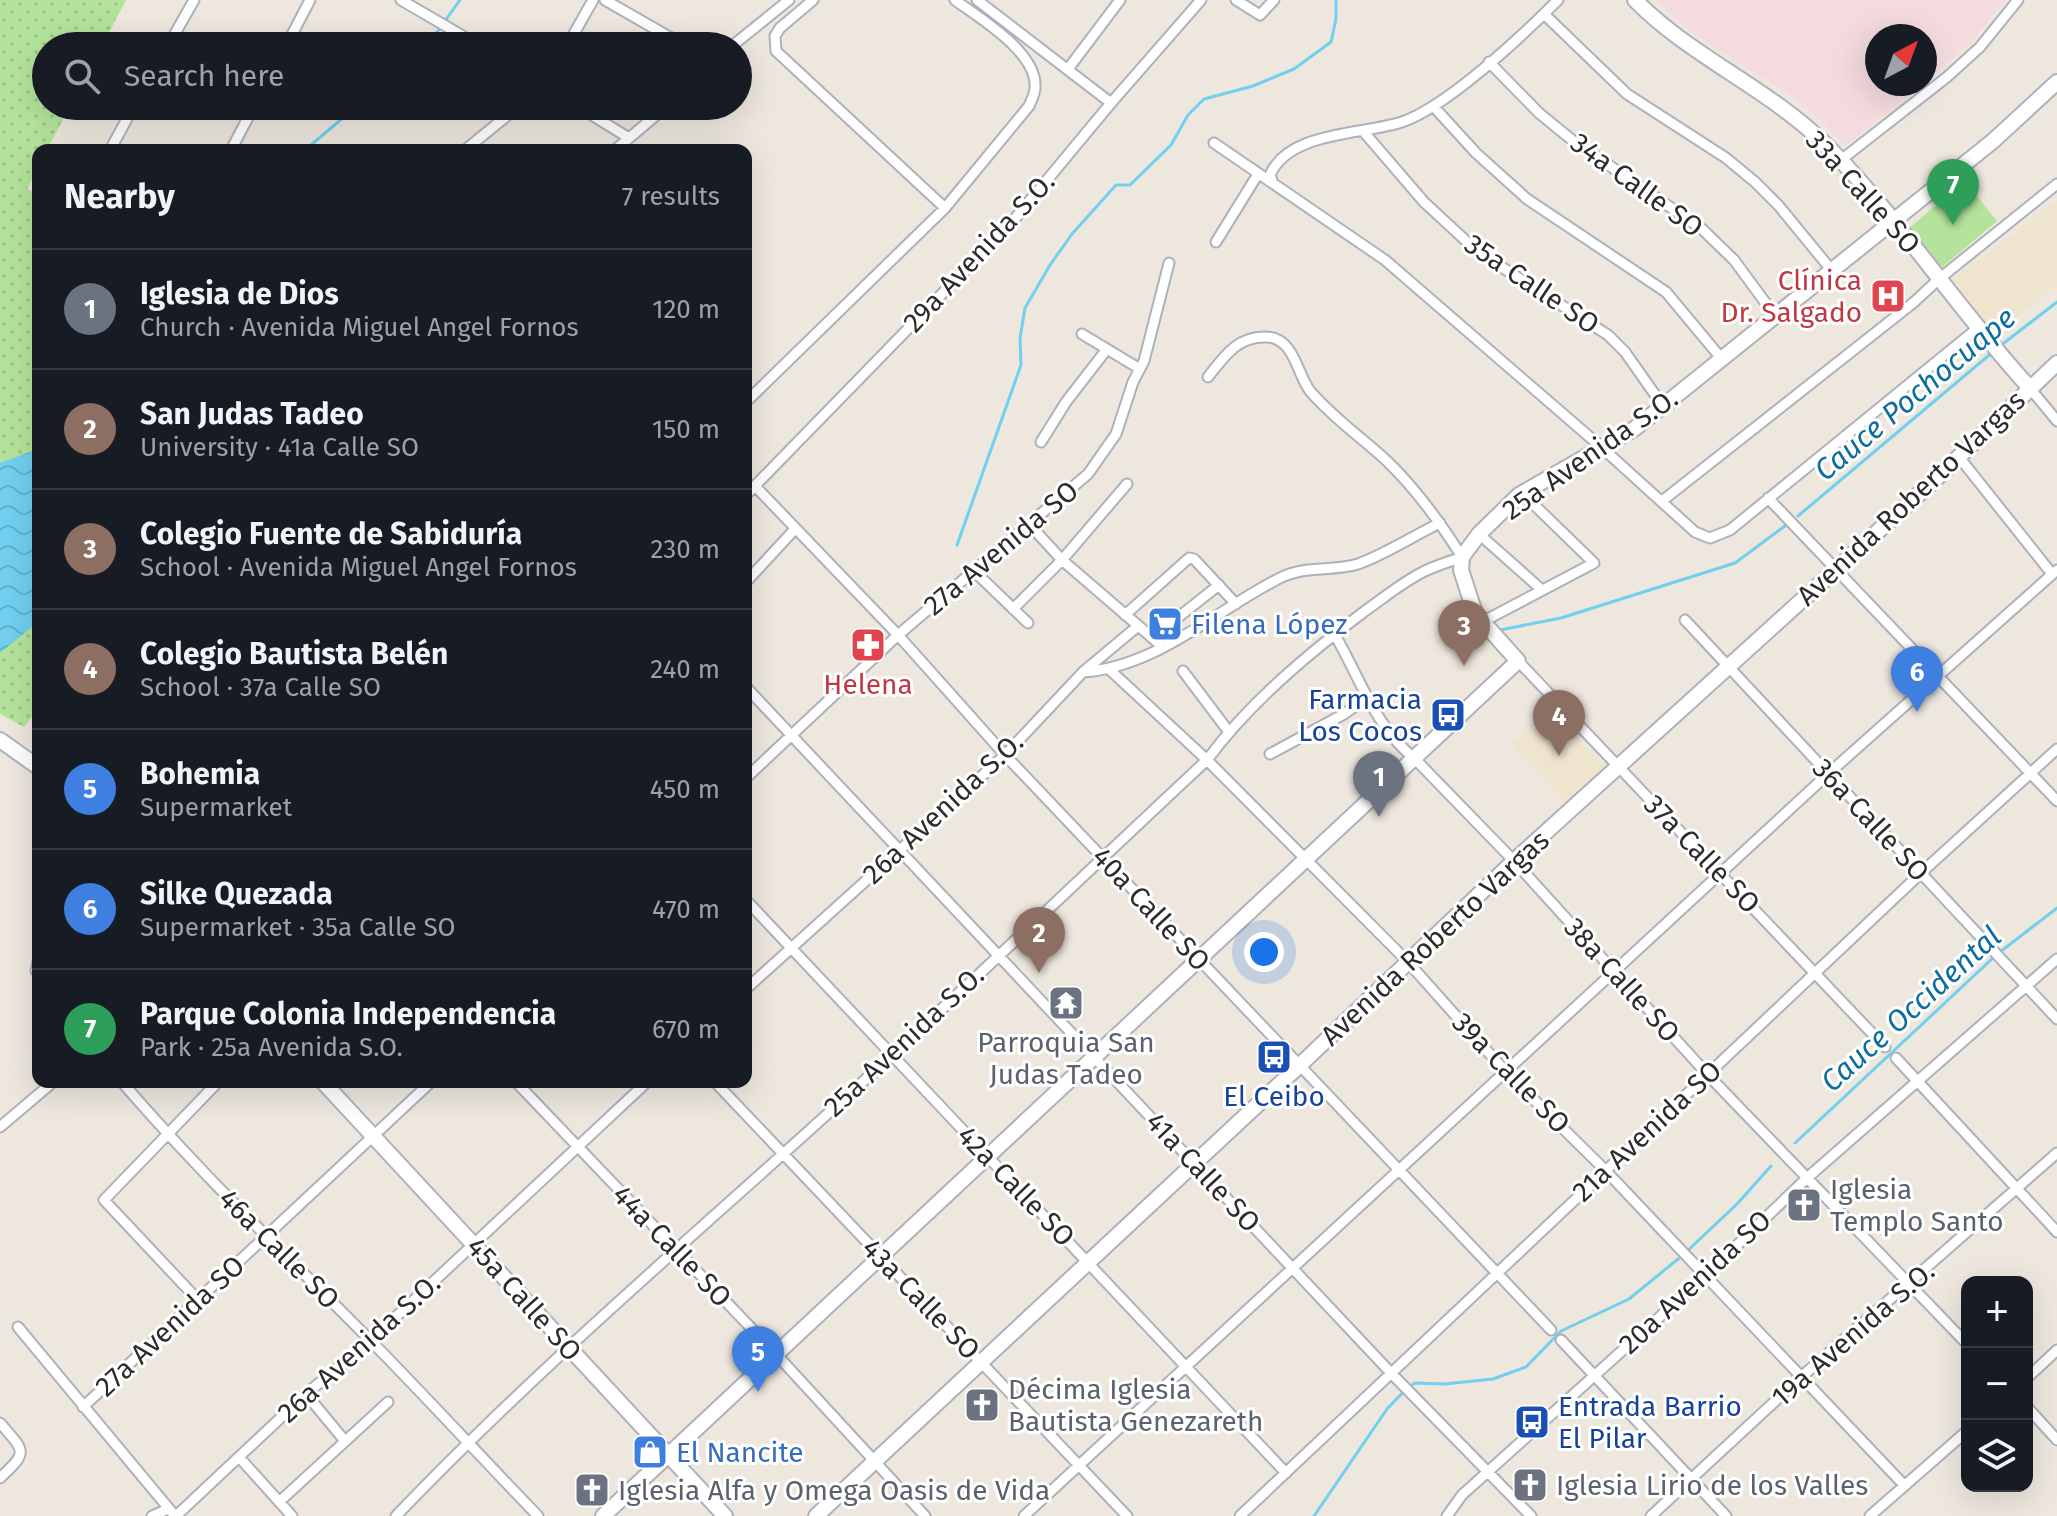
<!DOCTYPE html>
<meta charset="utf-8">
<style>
body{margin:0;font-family:"Fira Sans",sans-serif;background:#20242c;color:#f1f3f6}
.controls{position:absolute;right:24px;bottom:24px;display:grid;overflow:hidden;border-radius:16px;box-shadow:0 8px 32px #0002}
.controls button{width:72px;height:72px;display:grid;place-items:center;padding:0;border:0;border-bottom:2px solid #363941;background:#171b24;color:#f1f3f6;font:40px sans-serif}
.compass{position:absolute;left:1865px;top:24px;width:72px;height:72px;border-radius:50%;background:#171b24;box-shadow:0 8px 32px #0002;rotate:41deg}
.you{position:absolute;left:1264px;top:952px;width:28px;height:28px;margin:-20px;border:6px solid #fff;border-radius:50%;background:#1a73e8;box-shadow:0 0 0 12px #1a73e833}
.badge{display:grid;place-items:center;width:52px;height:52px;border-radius:50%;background:#2563eb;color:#fff;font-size:26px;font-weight:700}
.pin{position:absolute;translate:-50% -66px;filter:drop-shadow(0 2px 4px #0008)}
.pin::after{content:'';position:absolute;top:42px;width:28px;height:24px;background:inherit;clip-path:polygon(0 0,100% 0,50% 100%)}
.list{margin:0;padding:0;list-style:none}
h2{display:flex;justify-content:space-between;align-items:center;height:104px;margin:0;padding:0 32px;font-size:34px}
h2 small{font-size:26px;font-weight:400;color:#9ea1a6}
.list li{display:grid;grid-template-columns:52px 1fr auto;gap:24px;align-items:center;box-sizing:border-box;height:120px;padding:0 32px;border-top:2px solid #363941}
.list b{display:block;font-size:30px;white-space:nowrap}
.list p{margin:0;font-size:26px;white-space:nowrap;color:#9ea1a6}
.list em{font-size:26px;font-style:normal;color:#9ea1a6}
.icon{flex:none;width:44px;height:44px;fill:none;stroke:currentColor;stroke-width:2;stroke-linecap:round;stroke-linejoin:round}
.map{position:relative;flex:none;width:2057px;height:1516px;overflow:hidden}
.search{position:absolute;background:#171b24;box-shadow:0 8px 32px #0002;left:32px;top:32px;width:720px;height:88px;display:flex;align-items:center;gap:20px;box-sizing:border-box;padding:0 28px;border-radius:44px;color:#9ea1a6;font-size:30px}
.panel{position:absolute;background:#171b24;box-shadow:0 8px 32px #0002;left:32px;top:144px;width:720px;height:944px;border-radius:16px}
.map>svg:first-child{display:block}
.education{fill:#efe4ce}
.medical{fill:#f4dbdd}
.grass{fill:url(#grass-dots)}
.park{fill:#b4e49b}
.water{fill:url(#water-waves)}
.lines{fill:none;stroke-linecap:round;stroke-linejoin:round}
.stream{stroke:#71cfef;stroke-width:3}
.street-casing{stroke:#aeb1bc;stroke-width:13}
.secondary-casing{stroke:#aeb1bc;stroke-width:18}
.street{stroke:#fff;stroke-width:9}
.secondary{stroke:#fff;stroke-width:14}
.labels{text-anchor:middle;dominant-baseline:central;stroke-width:6;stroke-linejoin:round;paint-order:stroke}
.street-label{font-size:28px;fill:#2c2c2c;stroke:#fff}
.health-label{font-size:28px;fill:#be3a42;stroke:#fff;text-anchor:end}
.shop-label{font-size:28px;fill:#366cbe;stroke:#fff;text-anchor:start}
.transit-label{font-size:28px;fill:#164399;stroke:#fff;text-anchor:end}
.worship-label{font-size:28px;fill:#5b616d;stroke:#fff;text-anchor:start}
.water-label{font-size:30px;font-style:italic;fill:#0d6e9e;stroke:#fff}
</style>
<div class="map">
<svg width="2057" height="1516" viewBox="0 0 2057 1516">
<defs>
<pattern id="grass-dots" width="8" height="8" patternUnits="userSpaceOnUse" patternTransform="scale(2)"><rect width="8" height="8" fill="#b4e49b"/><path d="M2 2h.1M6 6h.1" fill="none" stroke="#9bc486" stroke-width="1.8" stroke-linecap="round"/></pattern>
<pattern id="water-waves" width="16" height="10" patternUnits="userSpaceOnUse" patternTransform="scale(2)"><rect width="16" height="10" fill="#71cfef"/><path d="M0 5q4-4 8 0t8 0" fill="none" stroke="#62b2cd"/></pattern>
</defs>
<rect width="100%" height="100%" fill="#ede7de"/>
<path class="education" d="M2057,200V286L1994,336L1950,282Z
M1549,709L1607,769L1566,805L1511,744Z"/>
<path class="medical" d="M1655,0H2005L1973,40L1925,83V36H1877V84H1924L1845,146L1823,122L1795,99L1692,32Z"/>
<path class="grass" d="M0,0H126L102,46H46V106H70L47,150H38V168L27,189L38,194V710L24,727L0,714Z"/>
<path class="park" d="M1965,181L1997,221L1940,269L1909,228Z"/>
<path class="water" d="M38,449V622L0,653V463Z"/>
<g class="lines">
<path class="stream" d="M427,46L460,0
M305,150L357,106
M2000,346L2057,302
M1798,516L1994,351
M957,545L1021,365L1020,338L1025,308L1050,265L1072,234L1116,185H1130L1171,145L1188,115L1204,99L1253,86L1294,69L1331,42L1336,19V0
M1500,630L1561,618L1735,563L1785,526
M2000,952L2057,908
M1795,1143L1994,957
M1314,1516L1387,1409L1408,1387L1415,1383L1444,1384L1493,1379L1526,1367L1561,1331L1629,1299L1683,1255L1738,1203L1771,1166"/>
<defs>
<path id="street" d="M401,0L480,46
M605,0L685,46
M813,0L780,28L775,36L776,51L945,208
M977,0L1111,103
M1236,0L1260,15L1274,0
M1544,14L1627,94L1726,158L1755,182L1779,206L1833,272
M168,46L194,0
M286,46L310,0
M567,46L593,0
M732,46L789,0
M1489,62L1539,113L1572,140L1702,229L1734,260L1776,317
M1068,69L1120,0
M577,106L629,138
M1434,107L1476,153L1527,199L1666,292L1721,358
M1363,131L1424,202L1478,252L1608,335L1625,352L1663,406
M1214,143L1385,260L1600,446L1695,532L1710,538L1730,530L1979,327
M110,150L134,106
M231,150L254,106
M465,150L519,106
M615,150L667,106
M1841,160L1947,77L1980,47L2018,0
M1273,183L1270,175C1289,131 1362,135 1402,122C1448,106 1522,36 1558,0
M1216,242L1258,174
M1082,334L1140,369
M2029,387L2057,421
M746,402L945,208L1029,106C1031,101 1035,94 1035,88C1038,53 981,19 955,0
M1041,442L1066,402L1107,349
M1959,457L2052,574
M755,486L898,635L1005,755L1551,1330
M746,495L1013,221L1111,103L1201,0
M1768,498L2057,801
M1662,501L1913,303L1939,279L2057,184
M1029,524L1062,560L1163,647
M1479,534L1542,590
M974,571L1028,623
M746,582L795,529
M1013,609L1062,560L1127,484
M1125,615L1189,558L1194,559L1236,604
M1685,620L2057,1019
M1482,622L1594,563L1522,493
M1335,635C1360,678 1375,727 1415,759L1514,861L1708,1075L1967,1344
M1152,638L1219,585
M1518,661L1885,1047
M1110,670L1207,760L1407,961L1505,1071L1605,1170L1904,1485
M1183,671L1229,732
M1083,672C1157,667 1216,610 1280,578C1306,565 1331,572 1358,564C1386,554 1413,536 1440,523
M746,687L1391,1373L1531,1516
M1270,754L1344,714L1366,698
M746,778L898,635L1088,474L1116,434L1133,382L1144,361L1169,263
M746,900L1286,1473
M36,971L38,961
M746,989L1005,755L1083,672L1138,626
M1896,1058L2057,1232
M122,1082C200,1173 286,1255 370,1340C427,1398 482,1458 538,1516
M516,1082L776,1354L925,1516
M715,1082L1127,1516
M0,1127L53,1082
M197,1299L104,1200L218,1082
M18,1327L175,1516
M1561,1340L1726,1516
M2027,1378L2057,1350
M306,1394L345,1441
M83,1407L431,1082
M2027,1407L2057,1440
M0,1423C25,1452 29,1451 0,1478
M239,1457L292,1516
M279,1502L388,1402
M152,1516L168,1509
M176,1516L306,1394L370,1341L647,1082
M396,1516C553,1352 727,1208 893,1054C999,957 1102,858 1207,760C1250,702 1308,654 1365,611C1385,597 1405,580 1427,570C1438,565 1451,561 1462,557C1440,522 1417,490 1387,461C1362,438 1332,417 1310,391C1297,374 1294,337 1266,337C1237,336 1224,357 1208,377
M1024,1516L1828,774L2057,570
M1240,1516L1921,873L2057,749
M1447,1516L1462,1495L1705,1276L1807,1178L2057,959
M1651,1516L1800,1378L2057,1153
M1870,1516L1967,1431"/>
<path id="secondary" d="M1635,0C1692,58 1771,89 1829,148C1902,222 1959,311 2029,387
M0,740L38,767
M323,1082L725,1516
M603,1516L1518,661L1475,613L1461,570L1462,557L1479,534L1519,495L1634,429L1663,406L1993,141L2057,82
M816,1516L1300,1065L1514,861L1940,475L2057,363"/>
</defs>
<use href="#street" class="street-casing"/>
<use href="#secondary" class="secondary-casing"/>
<use href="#street" class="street"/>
<use href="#secondary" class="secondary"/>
</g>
<defs>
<symbol id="hospital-square" viewBox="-11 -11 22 22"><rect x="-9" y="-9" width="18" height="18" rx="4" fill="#e0444e" stroke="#fff"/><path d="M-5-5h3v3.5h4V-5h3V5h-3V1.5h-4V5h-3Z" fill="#fff"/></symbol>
<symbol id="supermarket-square" viewBox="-11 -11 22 22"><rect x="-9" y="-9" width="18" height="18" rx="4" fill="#3f7fe0" stroke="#fff"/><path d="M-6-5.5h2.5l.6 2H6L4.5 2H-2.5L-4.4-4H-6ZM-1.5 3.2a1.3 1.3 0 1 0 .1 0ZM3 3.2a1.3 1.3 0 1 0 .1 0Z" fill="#fff"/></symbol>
<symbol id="pharmacy-square" viewBox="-11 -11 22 22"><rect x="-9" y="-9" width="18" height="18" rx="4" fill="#e0444e" stroke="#fff"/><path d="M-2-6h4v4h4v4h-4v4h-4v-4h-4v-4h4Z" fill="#fff"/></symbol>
<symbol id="bus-square" viewBox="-11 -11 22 22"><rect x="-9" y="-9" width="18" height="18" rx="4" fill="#1a4fb4" stroke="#fff"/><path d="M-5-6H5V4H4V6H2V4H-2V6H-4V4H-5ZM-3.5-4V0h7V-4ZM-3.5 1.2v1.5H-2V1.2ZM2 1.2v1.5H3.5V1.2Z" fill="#fff"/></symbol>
<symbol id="temple-square" viewBox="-11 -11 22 22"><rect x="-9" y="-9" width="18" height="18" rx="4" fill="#6b7280" stroke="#fff"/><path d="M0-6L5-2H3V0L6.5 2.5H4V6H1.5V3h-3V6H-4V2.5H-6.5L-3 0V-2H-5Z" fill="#fff"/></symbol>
<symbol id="church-square" viewBox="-11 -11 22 22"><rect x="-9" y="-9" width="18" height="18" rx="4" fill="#6b7280" stroke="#fff"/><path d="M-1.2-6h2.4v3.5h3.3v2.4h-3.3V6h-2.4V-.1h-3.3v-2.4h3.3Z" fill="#fff"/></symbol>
<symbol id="shop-square" viewBox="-11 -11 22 22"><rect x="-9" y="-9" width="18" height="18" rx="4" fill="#3f7fe0" stroke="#fff"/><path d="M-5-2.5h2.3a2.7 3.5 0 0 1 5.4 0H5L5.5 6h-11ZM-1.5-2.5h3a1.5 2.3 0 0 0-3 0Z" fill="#fff"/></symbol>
</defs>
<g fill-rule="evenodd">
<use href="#hospital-square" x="1868" y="276" width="40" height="40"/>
<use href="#supermarket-square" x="1145" y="604" width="40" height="40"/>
<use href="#pharmacy-square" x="848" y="625" width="40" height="40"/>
<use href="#bus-square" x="1428" y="695" width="40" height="40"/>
<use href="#temple-square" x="1046" y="983" width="40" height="40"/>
<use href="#bus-square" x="1254" y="1037" width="40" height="40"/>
<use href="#church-square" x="1784" y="1185" width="40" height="40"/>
<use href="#church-square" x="962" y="1385" width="40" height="40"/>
<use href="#bus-square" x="1512" y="1402" width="40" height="40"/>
<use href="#shop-square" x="630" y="1432" width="40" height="40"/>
<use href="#church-square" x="1510" y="1465" width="40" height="40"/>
<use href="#church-square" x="572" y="1470" width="40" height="40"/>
</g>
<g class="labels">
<g class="street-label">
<text transform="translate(1637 185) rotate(36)">34a Calle SO</text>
<text transform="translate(1863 192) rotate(48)">33a Calle SO</text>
<text transform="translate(979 252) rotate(-47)">29a Avenida S.O.</text>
<text transform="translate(1532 284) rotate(34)">35a Calle SO</text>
<text transform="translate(1590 454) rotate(-35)">25a Avenida S.O.</text>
<text transform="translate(1911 498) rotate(-43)">Avenida Roberto Vargas</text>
<text transform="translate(1001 548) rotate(-40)">27a Avenida SO</text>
<text transform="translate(943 808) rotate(-43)">26a Avenida S.O.</text>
<text transform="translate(1871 820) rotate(47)">36a Calle SO</text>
<text transform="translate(1702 854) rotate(46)">37a Calle SO</text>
<text transform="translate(1151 909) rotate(47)">40a Calle SO</text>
<text transform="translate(1435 938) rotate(-43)">Avenida Roberto Vargas</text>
<text transform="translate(1622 980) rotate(48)">38a Calle SO</text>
<text transform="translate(904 1041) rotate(-43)">25a Avenida S.O.</text>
<text transform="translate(1511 1073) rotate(46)">39a Calle SO</text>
<text transform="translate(1647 1131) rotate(-43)">21a Avenida SO</text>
<text transform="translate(1203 1172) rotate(47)">41a Calle SO</text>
<text transform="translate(1016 1186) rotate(46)">42a Calle SO</text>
<text transform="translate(672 1246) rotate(46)">44a Calle SO</text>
<text transform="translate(279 1249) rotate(45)">46a Calle SO</text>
<text transform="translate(1695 1282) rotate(-43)">20a Avenida SO</text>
<text transform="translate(524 1299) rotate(48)">45a Calle SO</text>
<text transform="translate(921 1299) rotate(46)">43a Calle SO</text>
<text transform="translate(170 1326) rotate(-43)">27a Avenida SO</text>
<text transform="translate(1853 1334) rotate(-41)">19a Avenida S.O.</text>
<text transform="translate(359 1348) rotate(-42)">26a Avenida S.O.</text>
</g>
<g class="health-label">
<text x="1862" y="280">Clínica<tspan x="1862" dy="32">Dr. Salgado</tspan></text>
<text x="868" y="684" text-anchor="middle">Helena</text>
</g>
<g class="shop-label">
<text x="1191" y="624">Filena López</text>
<text x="676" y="1452">El Nancite</text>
</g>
<g class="transit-label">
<text x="1422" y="699">Farmacia<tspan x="1422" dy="32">Los Cocos</tspan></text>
<text x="1274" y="1096" text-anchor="middle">El Ceibo</text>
<text x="1558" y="1406" text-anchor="start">Entrada Barrio<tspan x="1558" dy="32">El Pilar</tspan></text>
</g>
<g class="worship-label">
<text x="1066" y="1042" text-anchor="middle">Parroquia San<tspan x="1066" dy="32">Judas Tadeo</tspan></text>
<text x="1830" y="1189">Iglesia<tspan x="1830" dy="32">Templo Santo</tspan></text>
<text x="1008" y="1389">Décima Iglesia<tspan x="1008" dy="32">Bautista Genezareth</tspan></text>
<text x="1556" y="1485">Iglesia Lirio de los Valles</text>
<text x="618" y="1490">Iglesia Alfa y Omega Oasis de Vida</text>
</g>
<g class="water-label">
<text transform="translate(1915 394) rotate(-40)">Cauce Pochocuape</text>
<text transform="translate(1911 1009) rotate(-42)">Cauce Occidental</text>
</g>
</g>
</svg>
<div class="controls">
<button>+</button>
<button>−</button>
<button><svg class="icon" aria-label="layers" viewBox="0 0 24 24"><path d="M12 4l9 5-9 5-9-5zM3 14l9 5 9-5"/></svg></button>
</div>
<svg class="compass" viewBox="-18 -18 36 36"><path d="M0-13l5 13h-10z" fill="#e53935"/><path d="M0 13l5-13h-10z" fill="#9ea1a6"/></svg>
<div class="you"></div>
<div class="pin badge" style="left:1379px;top:817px;background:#6b7280">1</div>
<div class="pin badge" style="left:1039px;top:973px;background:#8d6e63">2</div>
<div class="pin badge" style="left:1464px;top:666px;background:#8d6e63">3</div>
<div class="pin badge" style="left:1559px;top:756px;background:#8d6e63">4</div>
<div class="pin badge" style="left:758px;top:1392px;background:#3f7fe0">5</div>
<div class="pin badge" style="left:1917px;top:712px;background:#3f7fe0">6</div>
<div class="pin badge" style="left:1953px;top:225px;background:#2e9e5b">7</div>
<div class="search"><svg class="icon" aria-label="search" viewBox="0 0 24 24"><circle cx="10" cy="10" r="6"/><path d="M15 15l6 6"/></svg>Search here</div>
<section class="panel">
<h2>Nearby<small>7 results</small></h2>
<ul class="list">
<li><span class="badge" style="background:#6b7280">1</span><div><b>Iglesia de Dios</b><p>Church · Avenida Miguel Angel Fornos</p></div><em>120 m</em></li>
<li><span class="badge" style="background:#8d6e63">2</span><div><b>San Judas Tadeo</b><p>University · 41a Calle SO</p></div><em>150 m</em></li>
<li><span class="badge" style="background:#8d6e63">3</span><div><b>Colegio Fuente de Sabiduría</b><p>School · Avenida Miguel Angel Fornos</p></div><em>230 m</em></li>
<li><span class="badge" style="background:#8d6e63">4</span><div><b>Colegio Bautista Belén</b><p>School · 37a Calle SO</p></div><em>240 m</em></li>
<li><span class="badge" style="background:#3f7fe0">5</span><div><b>Bohemia</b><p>Supermarket</p></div><em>450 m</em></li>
<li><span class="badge" style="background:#3f7fe0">6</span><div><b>Silke Quezada</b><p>Supermarket · 35a Calle SO</p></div><em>470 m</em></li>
<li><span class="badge" style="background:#2e9e5b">7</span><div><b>Parque Colonia Independencia</b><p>Park · 25a Avenida S.O.</p></div><em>670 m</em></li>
</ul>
</section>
</div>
